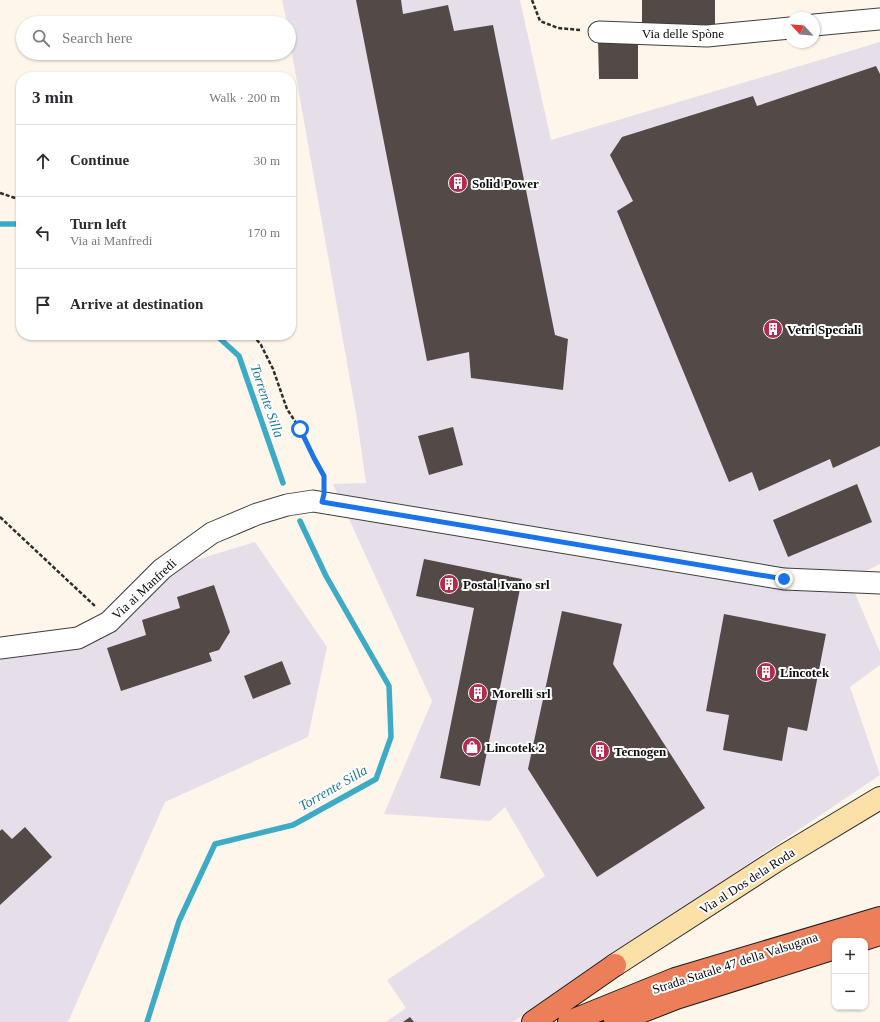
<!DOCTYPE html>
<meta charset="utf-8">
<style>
body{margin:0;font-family:"Times New Roman",serif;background:#f7f7f7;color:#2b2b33}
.controls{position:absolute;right:12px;bottom:12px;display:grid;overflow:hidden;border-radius:8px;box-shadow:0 1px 3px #0004}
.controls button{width:36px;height:36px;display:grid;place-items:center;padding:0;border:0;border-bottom:1px solid #e1e1e2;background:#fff;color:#2b2b33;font:20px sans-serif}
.compass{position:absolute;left:784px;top:12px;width:36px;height:36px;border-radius:50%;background:#fff;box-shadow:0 1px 3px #0004;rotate:296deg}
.stop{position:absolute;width:12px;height:12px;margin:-9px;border:3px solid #1a73e8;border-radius:50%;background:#fff}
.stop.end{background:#1a73e8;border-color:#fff;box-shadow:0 1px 4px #0008}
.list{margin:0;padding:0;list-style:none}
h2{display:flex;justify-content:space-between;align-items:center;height:52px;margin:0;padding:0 16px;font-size:17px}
h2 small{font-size:13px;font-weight:400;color:#7c7c81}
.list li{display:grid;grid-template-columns:26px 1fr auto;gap:12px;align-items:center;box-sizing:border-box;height:72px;padding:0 16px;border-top:1px solid #e1e1e2}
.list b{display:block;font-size:15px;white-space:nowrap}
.list p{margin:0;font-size:13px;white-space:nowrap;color:#7c7c81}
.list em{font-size:13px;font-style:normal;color:#7c7c81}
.icon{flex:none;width:22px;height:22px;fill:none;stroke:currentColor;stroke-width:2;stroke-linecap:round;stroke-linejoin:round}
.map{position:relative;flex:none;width:880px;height:1022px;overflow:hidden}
.search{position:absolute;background:#fff;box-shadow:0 1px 3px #0004;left:16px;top:16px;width:280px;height:44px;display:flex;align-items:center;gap:10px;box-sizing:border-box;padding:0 14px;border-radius:22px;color:#7c7c81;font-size:15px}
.panel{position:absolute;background:#fff;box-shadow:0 1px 3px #0004;left:16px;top:72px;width:280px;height:268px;border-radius:16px}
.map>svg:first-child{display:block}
.industrial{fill:#e6dfea}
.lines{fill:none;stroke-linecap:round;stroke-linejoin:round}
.stream{stroke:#3dabc5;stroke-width:5.5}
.building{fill:#534a48}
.street-casing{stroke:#3e3e3e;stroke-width:23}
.secondary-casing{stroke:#2d2d2d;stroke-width:24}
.highway-casing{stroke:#1c1c1c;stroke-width:24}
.path{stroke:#2d2d2d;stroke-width:2.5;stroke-dasharray:4 2;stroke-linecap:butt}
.street{stroke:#fff;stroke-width:21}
.secondary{stroke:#fbe0a8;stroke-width:22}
.highway{stroke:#ec7e5a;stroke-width:22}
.route{stroke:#1a73e8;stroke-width:5}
.labels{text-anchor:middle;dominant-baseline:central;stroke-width:4;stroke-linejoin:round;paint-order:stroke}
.street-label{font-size:13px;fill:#0b0b0b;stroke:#fff}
.poi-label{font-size:13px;font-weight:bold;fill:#0b0b0b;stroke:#fff;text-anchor:start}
.water-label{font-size:14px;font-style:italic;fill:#1c7995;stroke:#fff}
</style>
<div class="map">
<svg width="880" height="1022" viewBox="0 0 880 1022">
<rect width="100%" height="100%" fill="#fef6ea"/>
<path class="industrial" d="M282,0H520L551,140L880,42V564L849,579L880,652V665L850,687L880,775L513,1022H386L406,1008L387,980L545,876L505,807L490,821L384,814L432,701L333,484L366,483L357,419L289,37V23H287Z
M255,542L327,647L308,737L165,802L68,1022H0V654L103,635L179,565Z"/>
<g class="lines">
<path class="stream" d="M0,224H21
M216,335L239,356L283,483
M147,1022L179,921L215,844L293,825L376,779L391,737L389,686L326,576L300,521"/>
</g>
<path class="building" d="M356,0H401L403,14L448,5L454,31L493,25L555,335L568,339L563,390L471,378L469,352L427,361Z
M642,0H715V25L642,27Z
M598,39H638V79H599Z
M876,66L880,74V446L833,468L830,459L759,491L752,472L729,482L617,211L633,201L610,155L622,137L753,96L757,106Z
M453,427L463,465L429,475L418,436Z
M857,484L872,522L788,557L773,520Z
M424,559L522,579L480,786L440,778L474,608L416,596Z
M214,585L230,632L219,650L209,653L212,661L121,691L107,648L146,635L142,620L180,608L177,597Z
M562,611L622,624L613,664L705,808L597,877L528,769Z
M724,614L826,634L807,731L788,727L782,761L723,750L729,715L706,711Z
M282,661L291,684L253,699L244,676Z
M25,827L52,857L0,905V831L2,829L12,839Z
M410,1017L414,1022H403Z"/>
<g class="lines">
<defs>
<path id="street" d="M814,25L880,19
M599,32L707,36L790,28
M0,648L78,638L109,622L162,569L212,533L257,514L287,505L313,501L784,579L880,583"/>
<path id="secondary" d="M615,965L782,857L880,798"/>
<path id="highway" d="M858,941L880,934
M533,1022L615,965
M569,1022L675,979L880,918
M615,1022L676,998L835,948"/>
</defs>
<use href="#street" class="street-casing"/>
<use href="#secondary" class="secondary-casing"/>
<use href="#highway" class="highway-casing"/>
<path class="path" d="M532,0L540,21L558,28L580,30
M0,193L21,200
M253,335L261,345L273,369L287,409L300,429L314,458L324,476V484
M0,517L96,607"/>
<use href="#street" class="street"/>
<use href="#secondary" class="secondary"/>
<use href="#highway" class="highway"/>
</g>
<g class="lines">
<path class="route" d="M300,429L314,458L324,476V494L322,502L784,579"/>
</g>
<defs>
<symbol id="building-disc" viewBox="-11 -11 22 22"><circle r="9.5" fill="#b32b4e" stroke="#fff"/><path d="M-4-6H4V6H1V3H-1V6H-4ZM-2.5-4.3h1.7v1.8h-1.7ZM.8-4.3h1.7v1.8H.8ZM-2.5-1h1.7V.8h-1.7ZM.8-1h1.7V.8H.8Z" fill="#fff"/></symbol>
<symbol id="shop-disc" viewBox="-11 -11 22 22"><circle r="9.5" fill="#b32b4e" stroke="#fff"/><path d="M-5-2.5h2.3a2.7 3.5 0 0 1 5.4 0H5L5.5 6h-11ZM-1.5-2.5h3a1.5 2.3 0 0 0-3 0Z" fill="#fff"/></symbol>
</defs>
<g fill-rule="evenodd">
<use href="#building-disc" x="447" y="172" width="22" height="22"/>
<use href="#building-disc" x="762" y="318" width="22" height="22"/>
<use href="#building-disc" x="438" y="573" width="22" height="22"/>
<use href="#building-disc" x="755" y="661" width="22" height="22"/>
<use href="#building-disc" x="467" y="682" width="22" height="22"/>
<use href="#shop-disc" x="461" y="736" width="22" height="22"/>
<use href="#building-disc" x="589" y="740" width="22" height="22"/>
</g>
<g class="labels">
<g class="street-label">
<text x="683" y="33">Via delle Spòne</text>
<text transform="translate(144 589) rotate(-43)">Via ai Manfredi</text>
<text transform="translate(747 881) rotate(-33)">Via al Dos dela Roda</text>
<text transform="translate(735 963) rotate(-18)">Strada Statale 47 della Valsugana</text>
</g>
<g class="poi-label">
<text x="472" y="183">Solid Power</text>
<text x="787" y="329">Vetri Speciali</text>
<text x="463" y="584">Postal Ivano srl</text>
<text x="780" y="672">Lincotek</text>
<text x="492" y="693">Morelli srl</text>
<text x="486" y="747">Lincotek 2</text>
<text x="614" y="751">Tecnogen</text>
</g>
<g class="water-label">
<text transform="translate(267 401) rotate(71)">Torrente Silla</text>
<text transform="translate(333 788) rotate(-30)">Torrente Silla</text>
</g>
</g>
</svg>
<div class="controls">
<button>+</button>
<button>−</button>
</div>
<svg class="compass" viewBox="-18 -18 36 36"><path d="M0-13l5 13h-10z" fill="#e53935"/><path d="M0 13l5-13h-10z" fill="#7c7c81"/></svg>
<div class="stop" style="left:300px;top:429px"></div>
<div class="stop end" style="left:784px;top:579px"></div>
<div class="search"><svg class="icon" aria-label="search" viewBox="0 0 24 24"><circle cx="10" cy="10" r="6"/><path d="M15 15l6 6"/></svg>Search here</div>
<section class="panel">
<h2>3 min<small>Walk · 200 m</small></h2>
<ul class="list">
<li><svg class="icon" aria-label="ahead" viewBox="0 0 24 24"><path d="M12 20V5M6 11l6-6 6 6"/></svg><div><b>Continue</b></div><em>30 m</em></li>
<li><svg class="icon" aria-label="left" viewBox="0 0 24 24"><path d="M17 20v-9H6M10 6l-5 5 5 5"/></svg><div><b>Turn left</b><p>Via ai Manfredi</p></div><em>170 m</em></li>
<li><svg class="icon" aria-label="arrive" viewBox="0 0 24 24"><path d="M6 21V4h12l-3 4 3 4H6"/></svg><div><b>Arrive at destination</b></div></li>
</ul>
</section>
</div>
